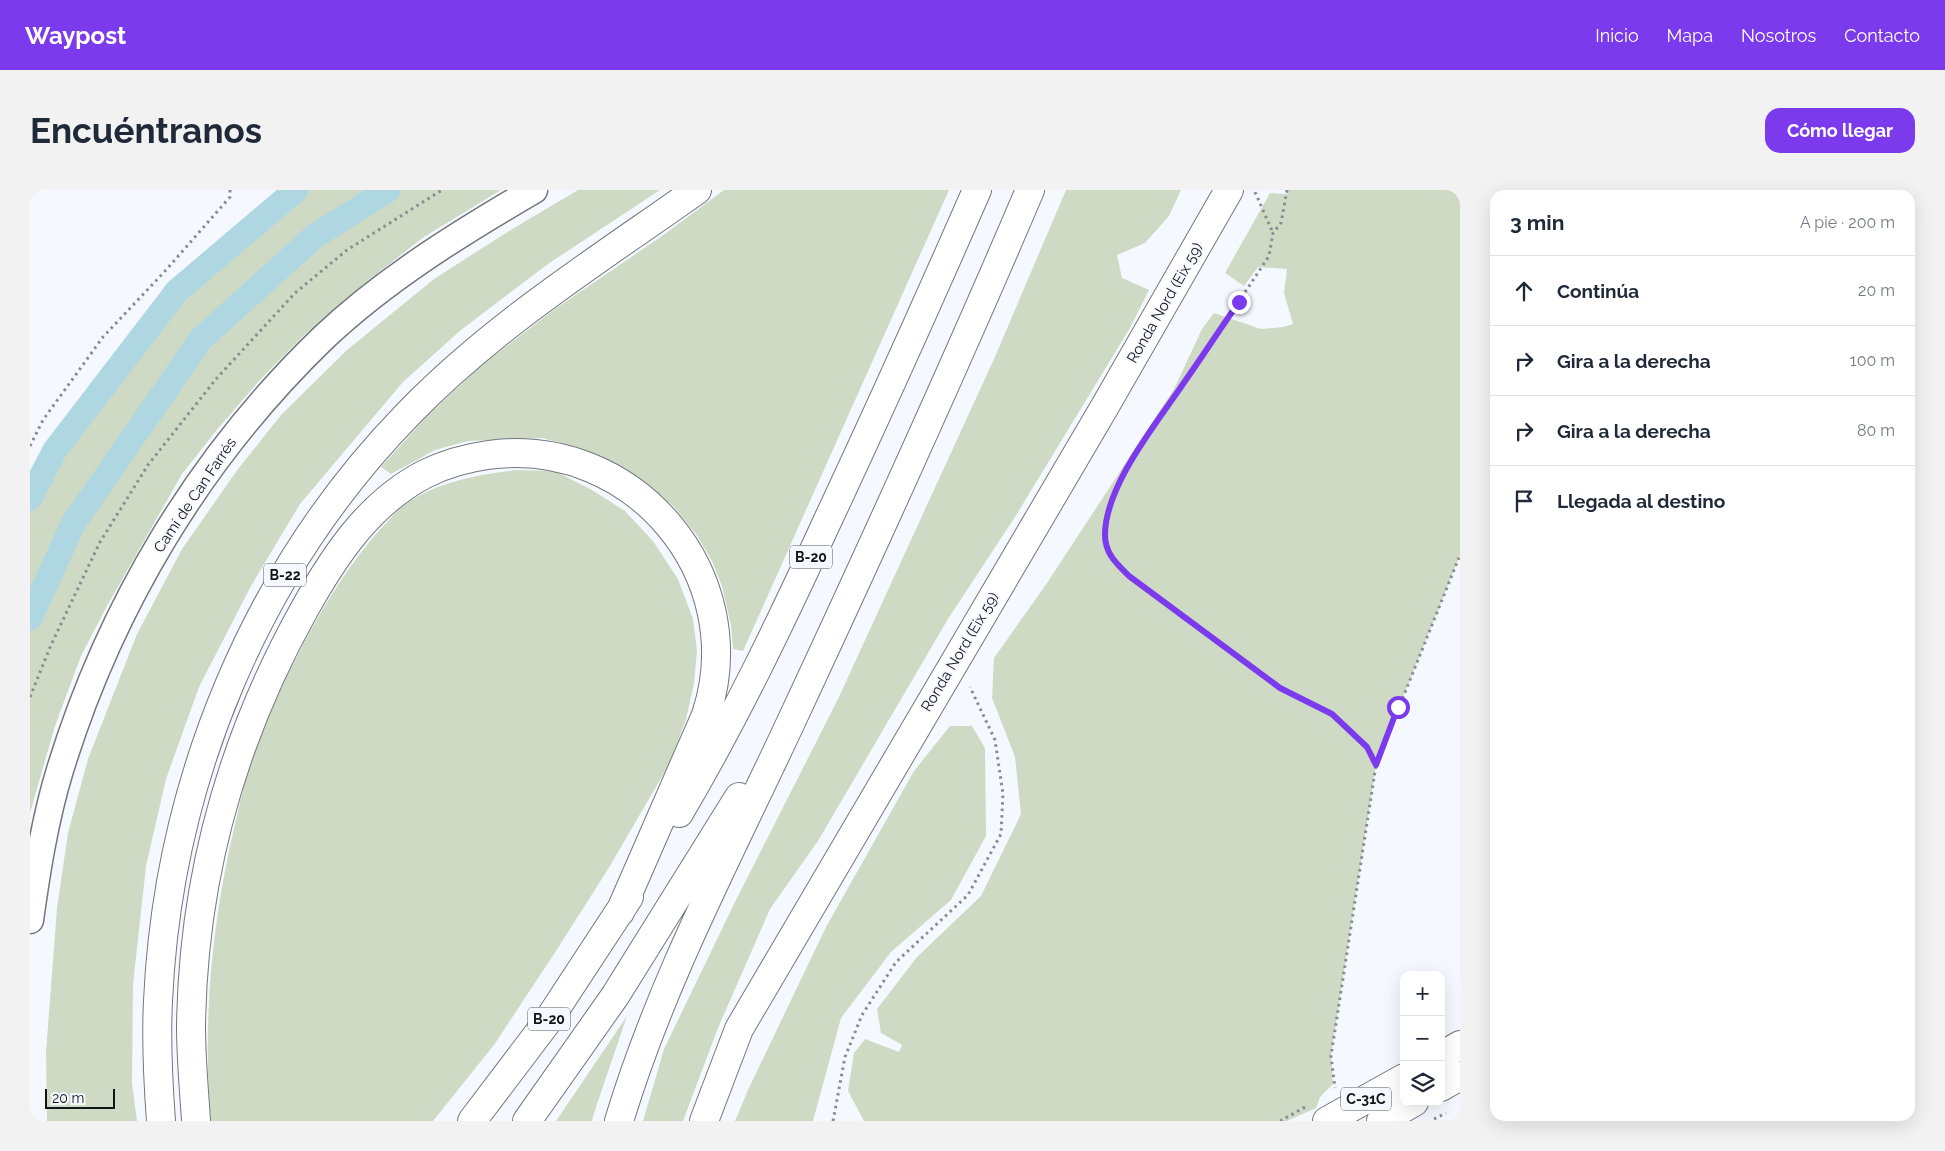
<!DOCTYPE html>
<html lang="es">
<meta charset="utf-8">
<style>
body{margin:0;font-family:Raleway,sans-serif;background:#f2f2f3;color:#1f2937}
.controls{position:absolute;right:15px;bottom:15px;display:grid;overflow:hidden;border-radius:10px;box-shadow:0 5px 20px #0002}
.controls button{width:45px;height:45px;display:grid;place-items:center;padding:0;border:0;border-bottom:1px solid #e0e1e3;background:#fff;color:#1f2937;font:25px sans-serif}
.scale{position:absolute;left:15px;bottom:12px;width:70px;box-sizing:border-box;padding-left:5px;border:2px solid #131416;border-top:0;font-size:14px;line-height:18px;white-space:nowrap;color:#131416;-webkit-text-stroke:4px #f5f9ff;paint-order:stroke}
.stop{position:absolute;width:15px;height:15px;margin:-11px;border:4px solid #7c3aed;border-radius:50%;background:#fff}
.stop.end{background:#7c3aed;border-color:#fff;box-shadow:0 1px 5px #0008}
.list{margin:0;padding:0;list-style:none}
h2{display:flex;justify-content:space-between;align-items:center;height:65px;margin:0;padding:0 20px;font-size:21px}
h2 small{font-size:16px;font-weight:400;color:#747a83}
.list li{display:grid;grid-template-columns:32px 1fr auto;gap:15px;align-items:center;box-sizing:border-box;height:70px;padding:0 20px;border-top:1px solid #e0e1e3}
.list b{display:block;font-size:19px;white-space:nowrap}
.list em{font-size:16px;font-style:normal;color:#747a83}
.icon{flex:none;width:28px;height:28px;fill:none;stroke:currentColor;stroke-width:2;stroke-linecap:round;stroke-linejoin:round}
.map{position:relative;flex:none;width:1430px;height:931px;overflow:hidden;border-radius:15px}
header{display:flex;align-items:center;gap:30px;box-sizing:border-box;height:70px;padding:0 25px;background:#7c3aed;color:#fff}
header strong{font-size:24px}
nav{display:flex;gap:28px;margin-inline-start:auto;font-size:18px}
.intro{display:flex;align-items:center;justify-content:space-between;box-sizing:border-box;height:120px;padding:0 30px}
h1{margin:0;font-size:35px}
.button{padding:12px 22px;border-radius:15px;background:#7c3aed;color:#fff;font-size:18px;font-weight:700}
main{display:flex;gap:30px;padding:0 30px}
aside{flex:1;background:#fff;border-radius:15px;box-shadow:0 5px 20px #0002}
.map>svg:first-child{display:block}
.green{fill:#cfdac5}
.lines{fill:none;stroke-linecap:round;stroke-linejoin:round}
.canal{stroke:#afd7e2;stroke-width:25}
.minor-casing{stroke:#73777c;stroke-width:29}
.major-casing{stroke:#73777c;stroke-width:30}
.highway-casing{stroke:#73777c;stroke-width:30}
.path{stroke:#888b8f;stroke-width:3;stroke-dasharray:2.5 4;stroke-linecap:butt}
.minor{stroke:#fff;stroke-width:26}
.major{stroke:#fff;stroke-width:28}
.highway{stroke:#fff;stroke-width:28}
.route{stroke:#7c3aed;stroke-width:6}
.labels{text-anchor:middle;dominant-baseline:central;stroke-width:4;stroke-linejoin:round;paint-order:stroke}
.shield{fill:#f5f9ff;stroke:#57595c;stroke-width:1}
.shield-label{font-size:14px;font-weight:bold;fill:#131416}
.street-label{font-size:15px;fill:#131416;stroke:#f5f9ff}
</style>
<header>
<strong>Waypost</strong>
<nav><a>Inicio</a><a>Mapa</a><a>Nosotros</a><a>Contacto</a></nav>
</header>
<div class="intro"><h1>Encuéntranos</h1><a class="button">Cómo llegar</a></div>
<main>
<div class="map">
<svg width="1430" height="931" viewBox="0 0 1430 931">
<rect width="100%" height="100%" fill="#f5f9ff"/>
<path class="green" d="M279,0H471L394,47L345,85L275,144L229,191L186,241L152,284L77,416L51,466L25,536L0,623V320L14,294L148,112L206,61Z
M548,0H630L518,74L431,140L373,192L270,314L221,396L169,497L136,589L116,676L103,795L102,893L107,931H17L16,862L27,718L38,643L58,569L107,444L152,359L208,279L251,225L317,160L404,89L479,41Z
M694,0H919L713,461L703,459L701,435L692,396L682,371L666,344L644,317L616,293L586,275L547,258L512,248L438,251L405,260L361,284L351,277L398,225L453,174L525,119L632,46Z
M1036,0H1151L1139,26L1115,53L1087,65L1092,88L1119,100L1100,138L985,327L918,429L788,651L740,719L688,838L653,931H613L634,859L705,712L808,509L964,169Z
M1257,0H1430V365L1346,575L1301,865L1303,894L1290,907L1286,918L1257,931H834L818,901L824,863L835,849L869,862L872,855L851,843L847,819L887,767L951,706L991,624L985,567L962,508L964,468L1017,393L1144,199L1172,139L1184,123L1231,139L1253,137L1263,134L1254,103L1257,79L1228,77L1214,96L1195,83L1240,3L1256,4Z
M486,280L525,281L562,300L595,321L623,351L648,389L663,429L667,461L664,494L656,529L641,571L580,676L526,761L464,855L403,931H181C172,832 182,731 205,634C209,618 212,601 217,584C234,529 265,467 294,417C313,386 333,357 357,332C363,326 368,319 374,315C407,292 446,285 486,280Z
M920,536H942L955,558L956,646L921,710L861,762L811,828L783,931H705L718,900L796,737L884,581Z
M597,826L565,920L562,931H526Z"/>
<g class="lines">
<path class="canal" d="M0,308L25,260L147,101L266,0
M0,428L43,334L171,149L285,46L358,0"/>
<defs>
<path id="minor" d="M0,730C7,680 15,629 30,580C80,417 169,268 292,149C354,90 430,43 504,0"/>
<path id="major" d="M674,931L709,839L1074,218L1199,0"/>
<path id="highway" d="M649,623C704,530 751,432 796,334C848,223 898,112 947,0
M1411,866L1430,855
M1411,897L1430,886
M131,931C128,891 126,851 128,811C138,593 225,381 378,224C463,136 568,70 667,0
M166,931C164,899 161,868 161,836C163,688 202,549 274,420C304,366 339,313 395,284C415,274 436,268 458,265C603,245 722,385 676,525L590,722
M442,931L517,832L599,707
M497,931L585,806L709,607
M589,931C631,792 700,663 761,532C843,356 924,179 1000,0
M1297,931L1374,888
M1351,931L1384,912"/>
</defs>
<use href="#minor" class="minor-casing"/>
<use href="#major" class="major-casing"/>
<use href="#highway" class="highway-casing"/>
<path class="path" d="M1257,0L1251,33L1243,43L1239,66C1212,107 1184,148 1157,189C1130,230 1075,296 1075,345C1075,364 1087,374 1099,386L1250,497L1302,524L1337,557L1346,575L1301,866L1305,898
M1225,2L1243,43
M0,256L13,230L73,147L136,80L200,7V0
M0,507L21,455L70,352L118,275L186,189L265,103L317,60L412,0
M1346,575L1430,365
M1404,929L1416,923
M803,931L815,867L832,825L866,772L938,705L971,644L973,604L965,550L940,497
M1250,931L1277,916"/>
<use href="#minor" class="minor"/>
<use href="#major" class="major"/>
<use href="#highway" class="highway"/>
</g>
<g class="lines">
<path class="route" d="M1209,112C1190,139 1172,167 1153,194C1126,234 1075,296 1075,345C1075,364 1087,374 1099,386L1250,498L1302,524L1337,557L1346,575L1368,517"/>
</g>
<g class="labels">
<g class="shield">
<rect x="760" y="355.5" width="42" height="23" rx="4"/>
<rect x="234" y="373.5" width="42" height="23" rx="4"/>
<rect x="498" y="817.5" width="42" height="23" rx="4"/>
<rect x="1311" y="897.5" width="50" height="23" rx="4"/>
</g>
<g class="shield-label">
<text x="781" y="367">B-20</text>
<text x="255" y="385">B-22</text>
<text x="519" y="829">B-20</text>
<text x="1336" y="909">C-31C</text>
</g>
<g class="street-label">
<text transform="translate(1135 113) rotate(-60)">Ronda Nord (Eix 59)</text>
<text transform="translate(165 305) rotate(-56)">Camí de Can Farrés</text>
<text transform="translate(930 462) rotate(-59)">Ronda Nord (Eix 59)</text>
</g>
</g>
</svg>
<div class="controls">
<button>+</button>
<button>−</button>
<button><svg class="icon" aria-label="layers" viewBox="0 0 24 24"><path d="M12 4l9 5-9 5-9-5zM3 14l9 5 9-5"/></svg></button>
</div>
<div class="scale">20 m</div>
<div class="stop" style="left:1368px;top:517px"></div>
<div class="stop end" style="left:1209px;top:112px"></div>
</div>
<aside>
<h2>3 min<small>A pie · 200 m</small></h2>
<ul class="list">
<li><svg class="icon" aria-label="ahead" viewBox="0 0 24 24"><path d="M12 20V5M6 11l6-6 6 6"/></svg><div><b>Continúa</b></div><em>20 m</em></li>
<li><svg class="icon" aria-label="right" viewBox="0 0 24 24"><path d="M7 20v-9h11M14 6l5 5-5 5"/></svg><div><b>Gira a la derecha</b></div><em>100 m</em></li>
<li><svg class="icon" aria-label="right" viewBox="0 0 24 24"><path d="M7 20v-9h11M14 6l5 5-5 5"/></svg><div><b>Gira a la derecha</b></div><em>80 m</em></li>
<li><svg class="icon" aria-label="arrive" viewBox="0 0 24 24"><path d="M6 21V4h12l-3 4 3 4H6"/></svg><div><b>Llegada al destino</b></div></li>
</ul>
</aside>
</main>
